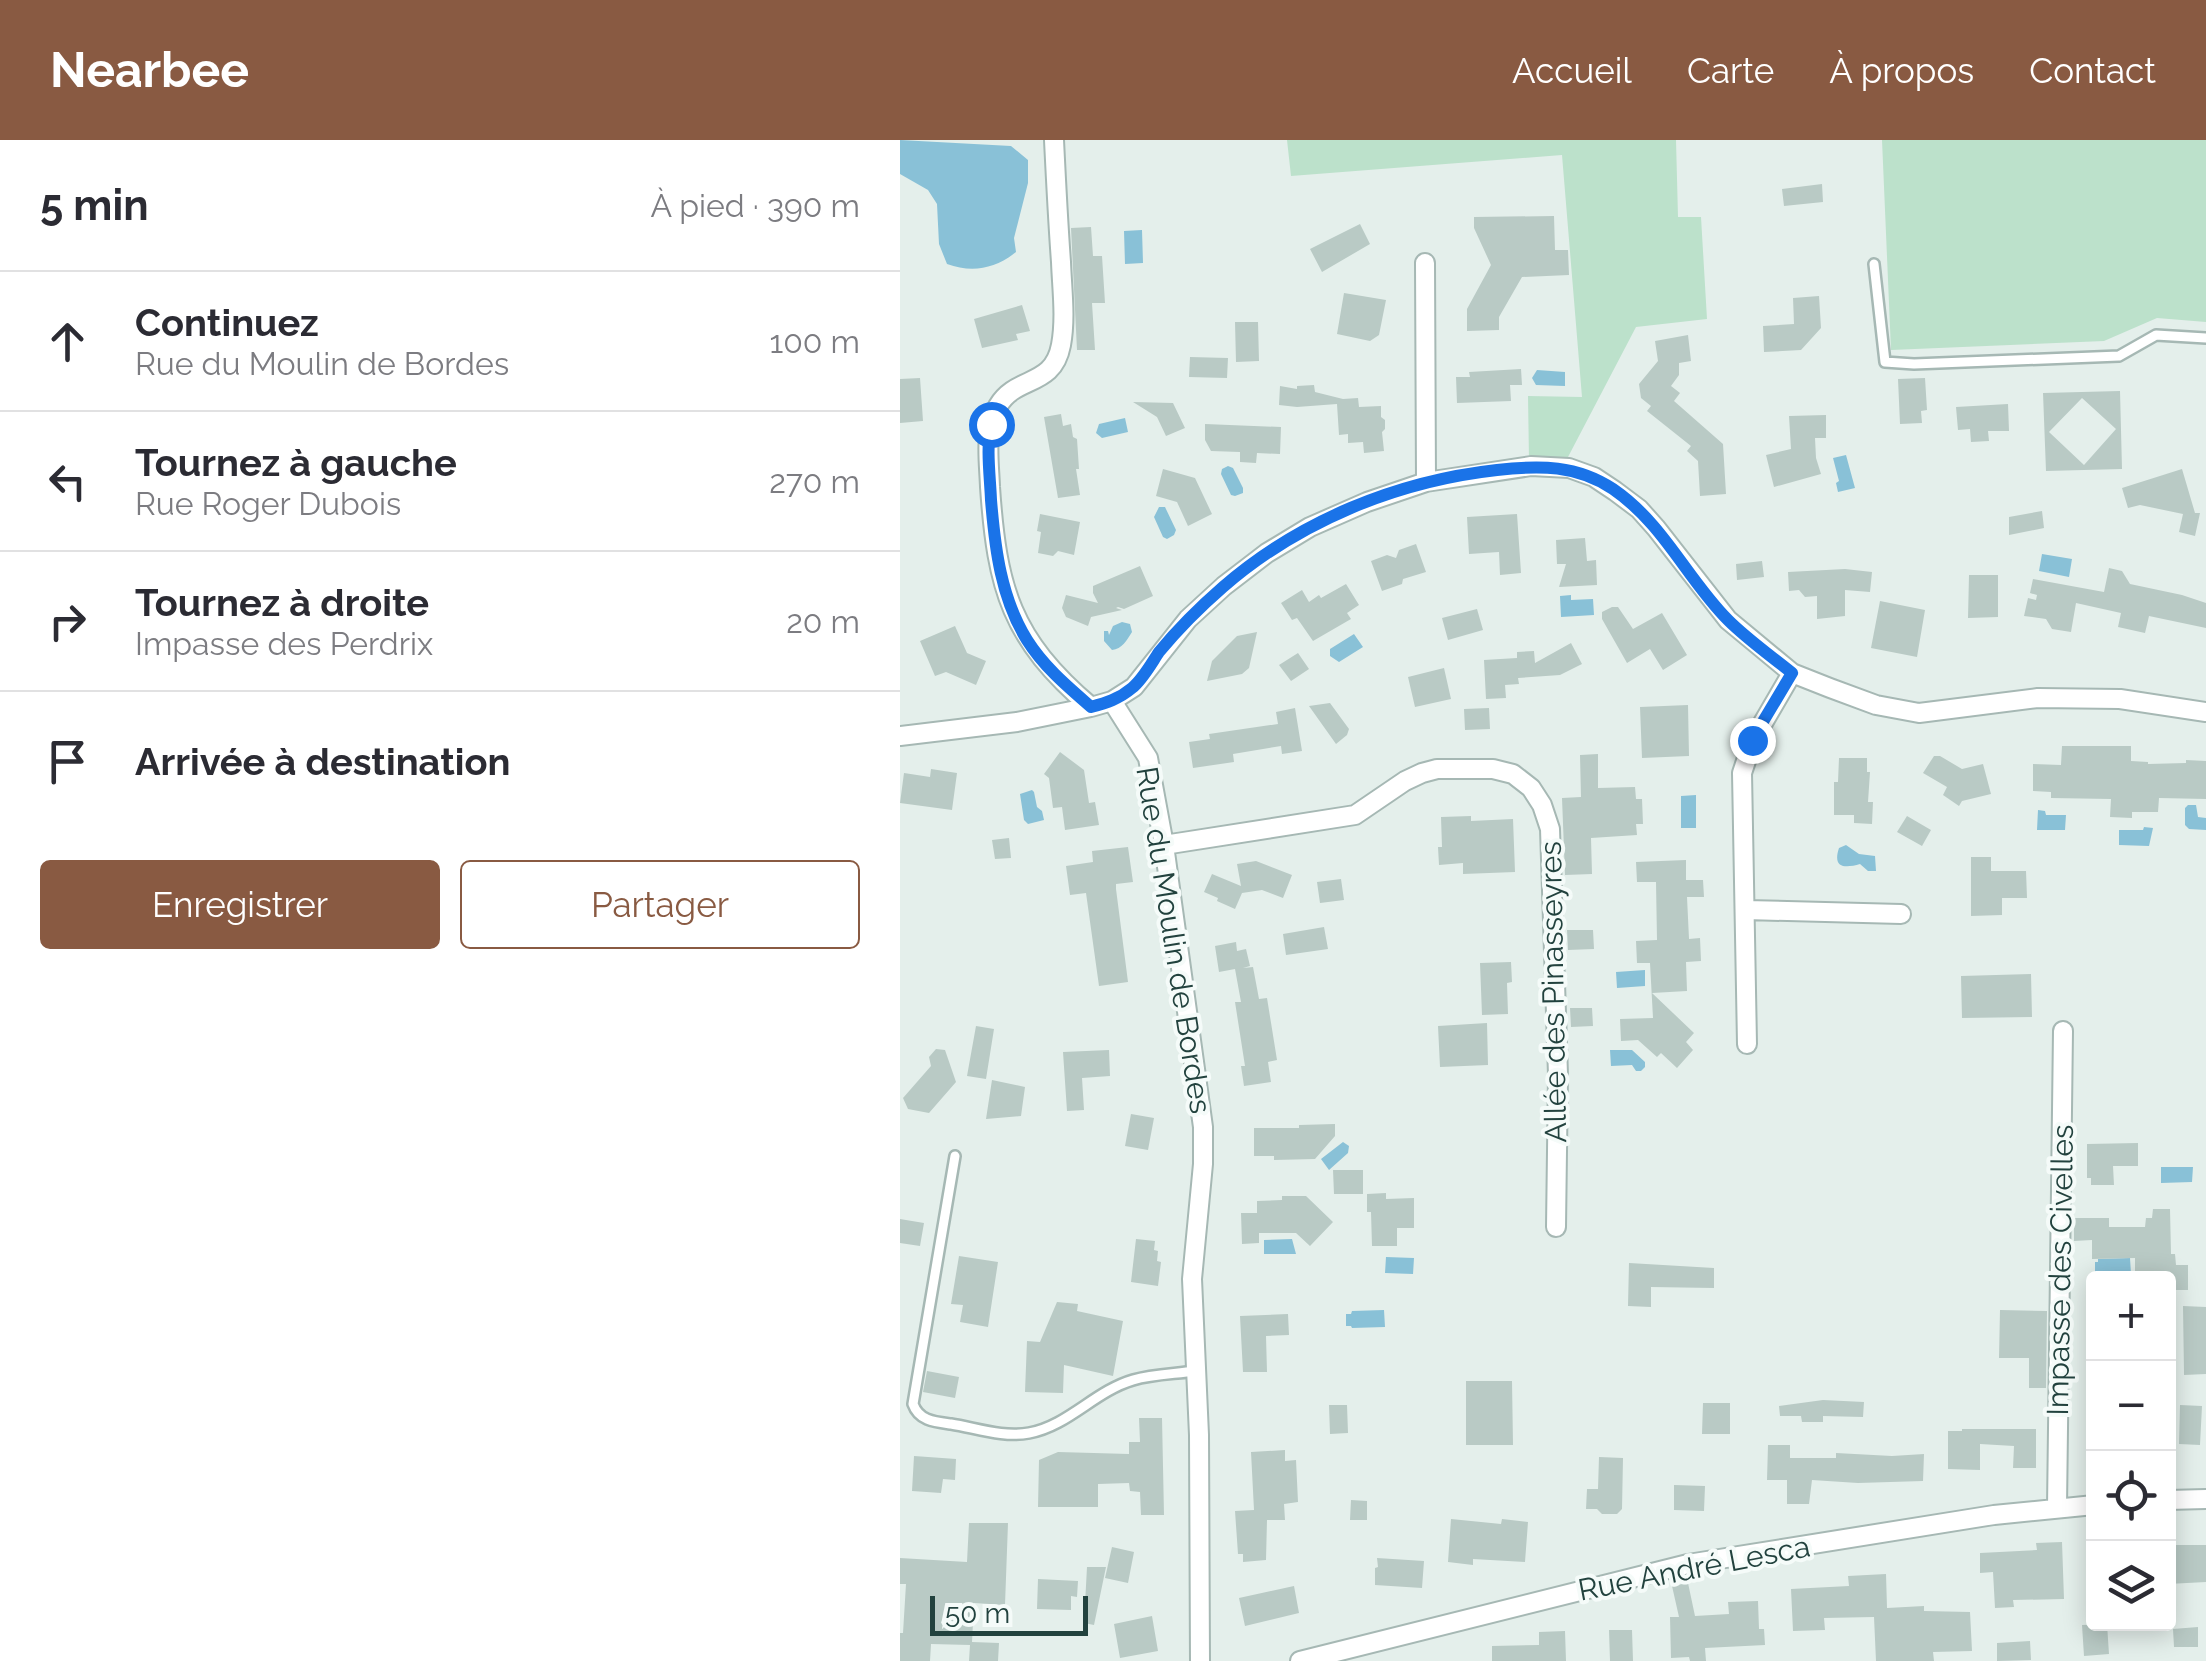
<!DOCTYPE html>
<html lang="fr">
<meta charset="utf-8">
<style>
body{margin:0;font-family:Raleway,sans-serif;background:#f7f7f7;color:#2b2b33}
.controls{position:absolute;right:30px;bottom:30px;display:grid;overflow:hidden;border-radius:10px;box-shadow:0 5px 25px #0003}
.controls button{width:90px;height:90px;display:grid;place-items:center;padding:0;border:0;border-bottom:2px solid #e1e1e2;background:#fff;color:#2b2b33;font:50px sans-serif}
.scale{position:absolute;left:30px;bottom:25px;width:158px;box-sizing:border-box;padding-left:10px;border:5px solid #22423e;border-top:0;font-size:28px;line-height:35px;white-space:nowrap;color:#22423e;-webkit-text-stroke:8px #f5fbf9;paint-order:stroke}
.stop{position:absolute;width:30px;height:30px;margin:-22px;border:8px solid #1a73e8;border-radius:50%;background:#fff}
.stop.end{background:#1a73e8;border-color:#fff;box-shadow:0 2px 10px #0008}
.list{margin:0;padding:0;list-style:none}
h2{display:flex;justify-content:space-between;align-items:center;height:130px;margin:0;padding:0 40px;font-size:42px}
h2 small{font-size:32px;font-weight:400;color:#7c7c81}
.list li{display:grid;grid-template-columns:65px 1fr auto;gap:30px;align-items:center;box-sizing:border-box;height:140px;padding:0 40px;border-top:2px solid #e1e1e2}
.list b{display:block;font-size:38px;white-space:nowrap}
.list p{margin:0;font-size:32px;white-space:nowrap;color:#7c7c81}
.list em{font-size:32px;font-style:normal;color:#7c7c81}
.actions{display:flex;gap:20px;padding:30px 40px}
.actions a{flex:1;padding:22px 0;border:2px solid #895a42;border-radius:10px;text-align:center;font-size:35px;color:#895a42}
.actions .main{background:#895a42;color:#fff}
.icon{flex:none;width:55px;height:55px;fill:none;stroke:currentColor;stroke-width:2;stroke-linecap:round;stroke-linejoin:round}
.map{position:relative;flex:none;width:1306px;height:1521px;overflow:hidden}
header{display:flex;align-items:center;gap:60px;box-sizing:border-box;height:140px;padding:0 50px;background:#895a42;color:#fff}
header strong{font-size:48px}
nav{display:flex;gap:55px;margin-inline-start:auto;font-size:35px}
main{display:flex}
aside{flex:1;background:#fff}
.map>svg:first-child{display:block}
.green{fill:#bce1cb}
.water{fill:#89c1d7}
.building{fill:#b9cac5;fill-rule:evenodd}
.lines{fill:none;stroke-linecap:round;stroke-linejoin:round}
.lane-casing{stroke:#a6b8b4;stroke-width:14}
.street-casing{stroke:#a6b8b4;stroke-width:22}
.lane{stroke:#fff;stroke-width:9}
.street{stroke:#fff;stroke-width:18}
.route{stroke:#1a73e8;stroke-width:12}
.labels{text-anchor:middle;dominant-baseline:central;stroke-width:8;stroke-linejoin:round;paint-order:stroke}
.street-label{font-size:30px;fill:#22423e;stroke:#f5fbf9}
</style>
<header>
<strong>Nearbee</strong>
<nav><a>Accueil</a><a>Carte</a><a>À propos</a><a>Contact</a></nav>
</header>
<main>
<aside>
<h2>5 min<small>À pied · 390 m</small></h2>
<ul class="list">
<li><svg class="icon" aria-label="ahead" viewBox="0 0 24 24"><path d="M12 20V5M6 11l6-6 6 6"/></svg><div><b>Continuez</b><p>Rue du Moulin de Bordes</p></div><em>100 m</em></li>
<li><svg class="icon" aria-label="left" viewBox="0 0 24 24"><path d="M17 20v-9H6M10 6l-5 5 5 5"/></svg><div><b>Tournez à gauche</b><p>Rue Roger Dubois</p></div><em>270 m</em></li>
<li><svg class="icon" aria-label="right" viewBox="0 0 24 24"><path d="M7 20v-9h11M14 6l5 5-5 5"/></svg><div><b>Tournez à droite</b><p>Impasse des Perdrix</p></div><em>20 m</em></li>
<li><svg class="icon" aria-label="arrive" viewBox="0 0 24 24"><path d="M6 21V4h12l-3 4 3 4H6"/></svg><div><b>Arrivée à destination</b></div></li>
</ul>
<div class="actions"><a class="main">Enregistrer</a><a>Partager</a></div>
</aside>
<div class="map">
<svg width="1306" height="1521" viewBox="0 0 1306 1521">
<rect width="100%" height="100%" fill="#e4efeb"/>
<path class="green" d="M387,0H776L778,77H801L807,179L736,187L668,317L629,320L628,256L682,257L662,15L391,36Z
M982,0H1306V182L1257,178L1204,201L991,210Z"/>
<path class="water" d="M0,0L111,6L128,20V43L114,98L116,112C95,129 72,133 47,124L39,104L37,64L28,50L0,34Z
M242,90L243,123L225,124L224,91Z
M637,230L665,232V246L636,245L632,238Z
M225,278L228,292L202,298L196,293L199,284Z
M946,315L955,348L938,352L936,343L939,341L933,318Z
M328,326L333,328L343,348V353L335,356L331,355L321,334L322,329Z
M259,367H265L276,390L274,395L267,399L263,397L254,377Z
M1142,414L1172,419L1169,437L1139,431Z
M671,455V460L693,459L694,475L661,477L660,456Z
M222,482L230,484L232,492C227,500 222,509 212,510L204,501V491H208L209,495L213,486Z
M454,494L463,507L439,522L430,516V509Z
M132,650L134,652L137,667L142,671L144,680L128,684L124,680L120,654Z
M796,655V688H781V656Z
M1288,665H1296L1298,677L1306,678V690L1289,689L1285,685V668Z
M1138,670L1145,671L1146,675H1166L1165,690H1137Z
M1244,687L1253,688L1249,706L1219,705V690H1243Z
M946,705L959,714L975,716L976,731H968L960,724C946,728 932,729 939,708Z
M745,830V846L717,848L716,832Z
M710,910H732L745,922V927L741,931H736L732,925L711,926Z
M443,1002L449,1006L448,1013L429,1030L421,1019Z
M1261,1027H1293L1292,1042L1261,1043Z
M392,1099L396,1114H364V1100Z
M486,1117L514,1118L513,1134L485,1133Z
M1230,1118L1231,1134L1199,1135L1198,1132H1195V1122H1198V1119Z
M484,1170L485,1187L452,1188L451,1186H446V1174H451L452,1171Z"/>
<path class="building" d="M922,44L923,62L884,66L882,49Z
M654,76L655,110H668L669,135L622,137L599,177V190L567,191V169L591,125L574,88V77Z
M460,84L470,104L422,132L410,109Z
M191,87L193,116H202L205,163H192L195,210H177L171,88Z
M444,153L486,160L479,195L470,201L437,194Z
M919,156L921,188L901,210L864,212L863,186L894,184L893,158Z
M122,165L130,191L116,194L118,200L82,208L74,179Z
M335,182H358L359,221L336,222Z
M788,195L791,221L779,223V235L771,246L780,253L774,261L823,304L826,354L800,356L798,321L787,311L791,306L747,271L751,266L741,258L739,244L758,221L755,201Z
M290,217L328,218L327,238L289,237Z
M621,229L622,245H610L611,261L557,263L556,237H570L569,232Z
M20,238L23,281L0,283V239Z
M1025,238L1027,270L1021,271L1022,283L1000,284L998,239Z
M414,245L415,252L443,259L458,258L459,267L481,266V277L485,280V289L482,292L484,311L464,313L463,302L448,303V294L439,295L437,264L397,267L379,265L380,246L397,249V246Z
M1220,251L1222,329L1146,331L1143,253ZM1182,258L1216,289L1184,325L1149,292Z
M233,262L273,263L285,288L266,296L257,277Z
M1108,264L1109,291H1088L1089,301L1071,302L1070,289L1058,290L1056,267Z
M161,274L163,286L171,284L173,297L177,299L179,329H176L180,355L158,358L144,277Z
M926,275V298H915L916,318L921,334L874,347L866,315L891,309L889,276Z
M305,284L381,287L380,314L357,313L356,323L340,322V312L311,311L305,300Z
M263,329L295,338L312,374L288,386L277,362L256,356Z
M1282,329L1295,373H1300L1295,396L1279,392L1283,374L1240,365L1228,368L1222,348Z
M1142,371L1144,388L1109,395V377Z
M140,374L180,382L174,415L158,411L153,416L138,413L141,392L137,391Z
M617,374L621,433L600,435L599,412L569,414L567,377Z
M685,398L687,421L696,420L697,445L659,447L666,424H657L656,400Z
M516,404L526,432L503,439L502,444L482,451L471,421L487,415L496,418L499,410Z
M862,421L864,437L837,440L836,424Z
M240,426L253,456L224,469L218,467L216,468L222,470L191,477L188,486L166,477L162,468L166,455L198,463L193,453V446Z
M1209,428L1222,431L1230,444L1282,455L1306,463V488L1249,476L1245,493L1218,487L1221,473L1176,463L1171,492L1152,489L1146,479L1124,476L1128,458L1136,460L1137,455L1130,453L1133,439L1204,452Z
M945,429L972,432L970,452L945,450V476L917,479V456L905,457L899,450L889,451L888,432Z
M1069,435H1098V477L1068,478Z
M446,444L459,465L447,473L451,479L413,501L397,478L392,480L381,463L402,450L409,462L419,455L421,458Z
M980,461L1025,470L1017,517L971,508Z
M712,467H718L733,489L762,473L787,515L763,530L750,509L727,523L702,479V472Z
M577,469L583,490L548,500L542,478Z
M55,486L67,513L86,521L76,545L46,532L35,536L20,501Z
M357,492L349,528L342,534L307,541L312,521L337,496Z
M671,503L682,524L660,535L618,538L619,544L605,545L606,558L586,559L584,520L617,518V512L634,511L635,523Z
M398,513L409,529L391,541L379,525Z
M544,528L551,559L515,567L508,537Z
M430,563L449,589L447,595L436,604L409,566Z
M788,565L789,616L742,618L740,567Z
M395,568L402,611L382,614L381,606L333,614L334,622L293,628L289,602L310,599L309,594L378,584L376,572Z
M589,568L590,589L565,590L564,569Z
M1162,606H1231V621L1248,622V624L1286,623V620L1306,621V659L1259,658L1258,672H1232V678L1210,677L1211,659L1151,658V652L1133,651V624L1161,625Z
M160,612L184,630L189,663L195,662L199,685L165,690L162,667L153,668L149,638L144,634Z
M698,614V648L735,647L736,659H742L743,684H736L737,695L691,698L692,734L665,735L662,658L681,657L680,615Z
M1034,616H1040L1062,629L1083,624L1091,654L1062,661L1059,666L1043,655L1047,647L1023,633Z
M939,618H967V632H970L968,662H973L972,684L954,683V675H934V642H938Z
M31,629L57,633L52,670L0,663L4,633L30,637Z
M571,676V681L613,679L615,732L563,734V723L539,725L538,707H542L541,677Z
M1007,676L1031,690L1022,706L997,692Z
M109,698L111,718L95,719L92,700Z
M228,707L233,742L216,744V749L228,842L199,846L186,753L170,755L166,726L193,722L192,711Z
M1071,717H1091V731H1126L1127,758H1102V775L1071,776Z
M786,720V740H803L804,757H787L789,799L800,798L801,821L786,822L787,851L752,853L794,893L786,902L793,910L777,928L761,913L757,917L738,900L721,901L720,879L753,878L750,823H737L736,801L757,800L756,742H737L736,722Z
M356,721L392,735L383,758L362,750L342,753L335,769L317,761L318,758L304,752L312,734L341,746L337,724Z
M441,739L444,760L420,763L417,742Z
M424,787L428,809L386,815L383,794Z
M667,790H693L694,809L668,810Z
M336,802L337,811L346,809L350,826L343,828L353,827L359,859L367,858L377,920L368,922L371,942L344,946L341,926H345L335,862H341L335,829L319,832L315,806Z
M611,822L612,842L607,843L608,874L582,875L580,823Z
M1131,834L1132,877L1062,878L1061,836Z
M670,868H692L693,886L671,887Z
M587,883L588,925L540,927L538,886Z
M76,886L94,889L86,939L67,936Z
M36,909L45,910L56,942L29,973L8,969L3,958L31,926L29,917Z
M209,910L210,936L182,938L184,970L167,971L163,912Z
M92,940L125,947L121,976L86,979Z
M231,974L254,978L248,1010L225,1006Z
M435,984V996L415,1019L374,1020V1016H354V988H399V985Z
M1238,1003V1026H1213L1214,1045H1191V1038H1187V1004Z
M433,1030H463V1054H434Z
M486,1053V1059L514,1058V1088H497V1106H472L471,1072H467V1054Z
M382,1056H406L433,1082L410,1106L396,1093H359V1103L342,1104L341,1073H357V1061L382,1060Z
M1253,1069H1270L1271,1114H1275L1276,1125H1288V1150H1268V1138H1235V1118L1192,1119V1100L1174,1101V1078H1209V1087H1245L1246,1078H1252Z
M0,1079L24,1083L20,1106L0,1103Z
M236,1099L255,1101L254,1110L258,1111L257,1121L261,1122L258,1146L231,1142Z
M59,1116L98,1122L88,1187L60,1182L63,1165L51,1164Z
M729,1123L814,1128V1148L751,1147V1167L728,1166Z
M157,1162L178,1164L177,1171L223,1181L213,1236L164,1225L163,1253L125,1252L127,1201L140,1202Z
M1283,1166L1306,1167V1234L1284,1235Z
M1100,1170L1147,1171L1146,1248H1129V1218H1099Z
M388,1174L389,1195L366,1196L367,1232H343L340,1176Z
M27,1231L59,1237L55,1258L23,1252Z
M566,1241H612L613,1305H566Z
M923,1260L964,1262L963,1277L923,1276V1282H902L901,1276H880L879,1266Z
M803,1263H830V1294H802Z
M429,1265H447L448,1293L430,1294Z
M1280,1265L1302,1266L1300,1305L1279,1304Z
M239,1278H262L264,1375H241L240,1352L230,1351L229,1343L198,1344V1367H138L139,1320L158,1312L229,1314V1302H240Z
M1062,1289H1136V1328H1113L1114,1306L1080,1304V1330L1048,1329V1291H1062Z
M868,1305H890V1318H936V1313L992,1316L1024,1314L1023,1341L958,1343L912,1340L909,1364H887V1340H867Z
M385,1310V1321L396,1320L398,1362L384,1364L385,1380H367L366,1420L343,1422V1414H338L335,1371L354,1370L351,1312Z
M14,1316L56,1319L55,1340L43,1339L41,1353L12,1351Z
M699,1317L723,1318L722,1369L717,1374H702L697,1369H686L687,1349H698Z
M774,1345L805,1346L804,1371L774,1370Z
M451,1360L467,1361V1380H450Z
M551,1379L601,1384L602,1379L628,1382L625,1422L573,1419V1425L548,1422Z
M69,1383H108L105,1465L74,1463L72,1502L99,1503L98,1521H69L70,1505L31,1504L30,1521H0V1493H3L6,1444H0V1418L67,1422Z
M1162,1402L1164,1459L1113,1460L1114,1467L1095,1468L1093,1432L1080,1433V1413L1137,1410L1136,1403Z
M1268,1405H1306V1442L1268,1444Z
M212,1407L234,1412L228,1443L205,1438Z
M477,1418L524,1421L522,1448L475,1445V1428L478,1427Z
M187,1427H206L194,1485L184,1483Z
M986,1434L987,1468L1024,1466V1471L1070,1472L1072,1511L1033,1512L1034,1521H976L974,1477L924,1478L925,1490L893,1491L891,1449L949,1446L948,1436Z
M138,1439L178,1441L177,1457L171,1456V1470L137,1469Z
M788,1443L795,1476L829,1474L828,1462L858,1461L859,1489H864L865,1505L805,1508L806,1521H790L789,1517L771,1518L770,1477H779L772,1446Z
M394,1446L399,1473L345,1486L339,1458Z
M252,1476L258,1511L220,1518L214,1484Z
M1207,1484L1209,1514L1184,1516L1182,1485Z
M1298,1487V1507H1274L1273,1489Z
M709,1490H732L733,1521H710Z
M665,1491L666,1521H592V1506L639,1505V1492Z
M1130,1501L1131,1520L1097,1521V1503Z"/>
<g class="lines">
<defs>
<path id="lane" d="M974,124L985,222L1014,224L1219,216L1256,195L1306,198
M55,1016L13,1264C19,1281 35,1282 51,1284C76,1288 104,1298 129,1293C168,1286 195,1251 233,1240C253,1234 275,1234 295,1231"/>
<path id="street" d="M154,0C156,41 158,81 161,122C162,149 166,178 161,205C153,248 116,235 98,266C84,291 89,319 90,347C97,449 111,499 191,567L212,561L248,618L264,705L303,987V1024L292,1139L299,1295L300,1521
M525,123L526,342
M212,561L234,547L288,479L324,446L367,413L410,387L467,362L526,342L631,326L669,328L694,337L715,351L739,369L756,388L828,480L892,533L930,548L976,565L1019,573L1138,558L1220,559L1306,572
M0,596L117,582L191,567
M264,705L455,675L505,641L522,633L537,629H593L613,634L631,648L642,665L650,689L658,935L656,1087
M846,770L1001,774
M847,904L842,633L853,600L892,533
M1268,1360L1306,1359
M1157,1368L1163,891
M400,1521L788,1424L1094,1375L1194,1365"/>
</defs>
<use href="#lane" class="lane-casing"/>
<use href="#street" class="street-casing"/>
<use href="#lane" class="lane"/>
<use href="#street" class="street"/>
</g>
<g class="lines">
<path class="route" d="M91,284C86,309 90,335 91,360C95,409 101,458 127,500C144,527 168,547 191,567C206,563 219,559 232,548C243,539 251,524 259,512C278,489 300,467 323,447C399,381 497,341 597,330C640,325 677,325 713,349C764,384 787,439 828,480C847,499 871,516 892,533L852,600"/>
</g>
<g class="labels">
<g class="street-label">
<text transform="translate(274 800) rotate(81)">Rue du Moulin de Bordes</text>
<text transform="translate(653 852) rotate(-91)">Allée des Pinasseyres</text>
<text transform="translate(1160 1130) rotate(-89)">Impasse des Civelles</text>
<text transform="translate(794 1428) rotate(-11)">Rue André Lesca</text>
</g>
</g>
</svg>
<div class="controls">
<button>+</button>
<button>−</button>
<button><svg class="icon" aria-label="locate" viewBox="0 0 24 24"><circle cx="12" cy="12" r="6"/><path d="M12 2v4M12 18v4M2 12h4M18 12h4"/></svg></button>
<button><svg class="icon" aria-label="layers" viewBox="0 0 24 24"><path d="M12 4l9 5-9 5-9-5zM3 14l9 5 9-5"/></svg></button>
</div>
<div class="scale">50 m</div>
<div class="stop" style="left:91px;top:284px"></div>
<div class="stop end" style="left:852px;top:600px"></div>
</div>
</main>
